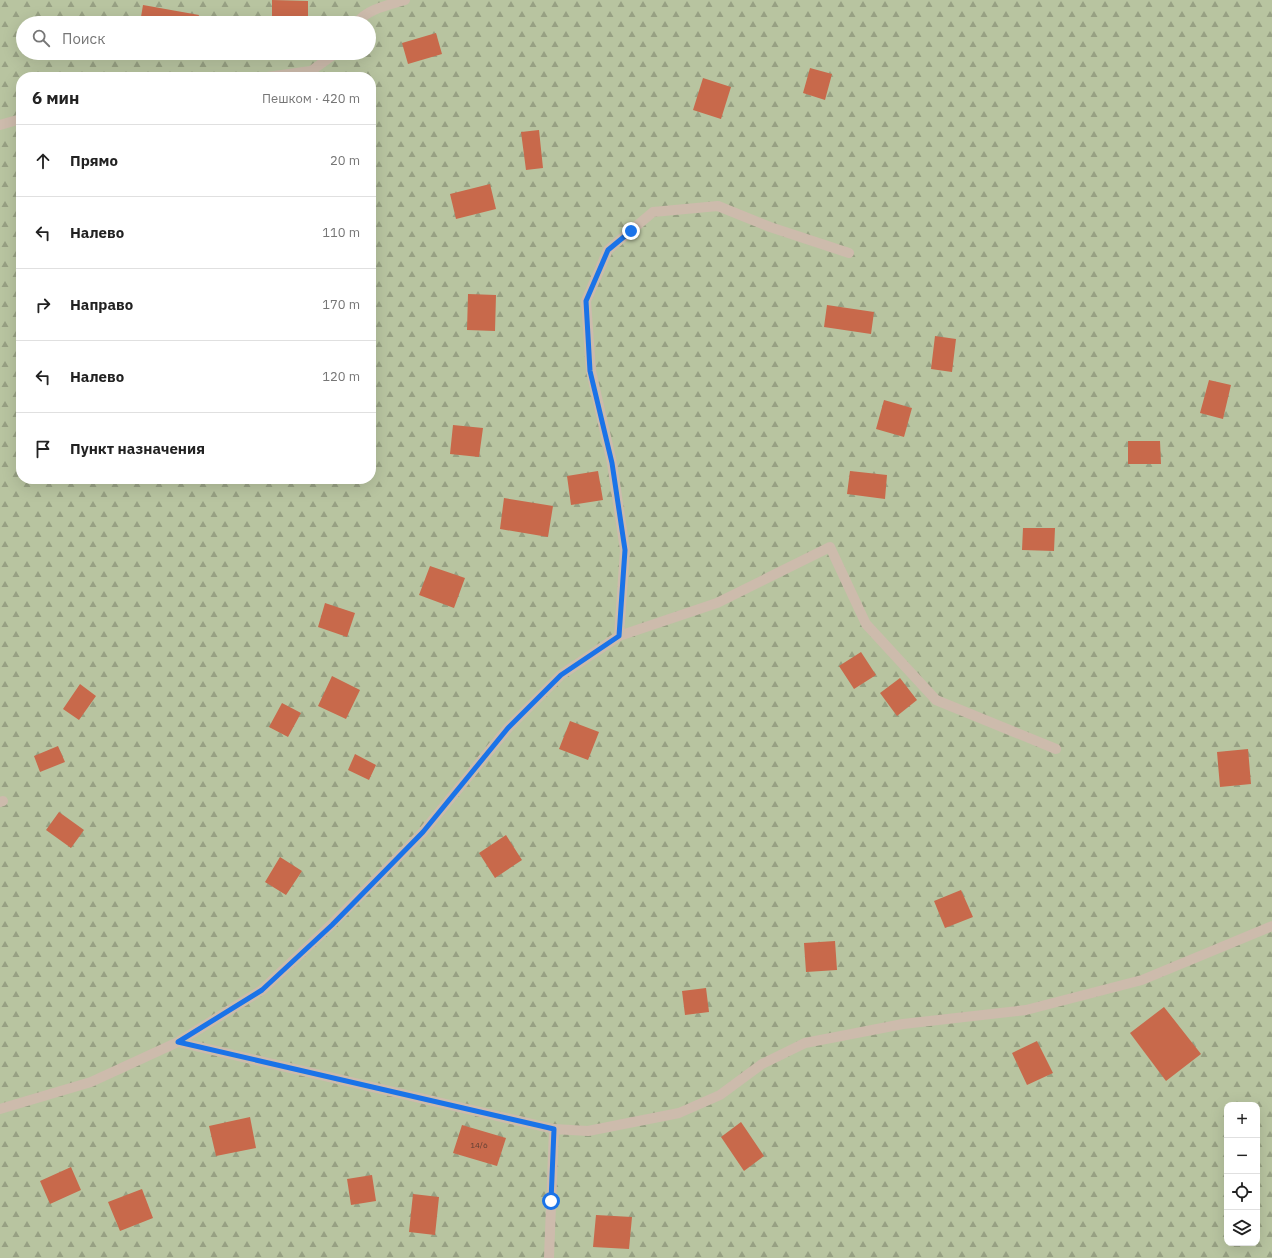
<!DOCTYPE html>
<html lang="ru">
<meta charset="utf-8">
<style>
body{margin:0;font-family:"IBM Plex Sans",sans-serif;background:#f2f2f2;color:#222}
.controls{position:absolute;right:12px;bottom:12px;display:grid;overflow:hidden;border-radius:8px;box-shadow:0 4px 16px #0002}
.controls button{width:36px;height:36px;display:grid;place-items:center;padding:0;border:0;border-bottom:1px solid #e0e0e0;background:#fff;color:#222;font:20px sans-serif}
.stop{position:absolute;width:12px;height:12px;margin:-9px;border:3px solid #1a73e8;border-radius:50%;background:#fff}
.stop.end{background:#1a73e8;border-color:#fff;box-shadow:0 1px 4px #0008}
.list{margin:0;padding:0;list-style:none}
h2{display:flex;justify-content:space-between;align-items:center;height:52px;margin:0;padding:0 16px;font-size:17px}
h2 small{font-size:13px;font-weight:400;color:#767676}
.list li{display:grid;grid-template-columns:26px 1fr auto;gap:12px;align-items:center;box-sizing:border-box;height:72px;padding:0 16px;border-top:1px solid #e0e0e0}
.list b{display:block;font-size:15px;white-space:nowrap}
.list em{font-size:13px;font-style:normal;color:#767676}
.icon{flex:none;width:22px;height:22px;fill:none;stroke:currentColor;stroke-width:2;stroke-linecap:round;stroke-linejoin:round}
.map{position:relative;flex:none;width:1272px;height:1258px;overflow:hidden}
.search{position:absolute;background:#fff;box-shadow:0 4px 16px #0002;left:16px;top:16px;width:360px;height:44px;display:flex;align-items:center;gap:10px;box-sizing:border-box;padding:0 14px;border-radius:22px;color:#767676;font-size:15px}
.panel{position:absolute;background:#fff;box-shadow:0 4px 16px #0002;left:16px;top:72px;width:360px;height:412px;border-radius:16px}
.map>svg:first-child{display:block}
.forest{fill:url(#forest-firs);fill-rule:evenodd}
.building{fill:#c8694b}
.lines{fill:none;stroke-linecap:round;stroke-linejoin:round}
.minor{stroke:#cdbbac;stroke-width:10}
.route{stroke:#1a73e8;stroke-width:5}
.labels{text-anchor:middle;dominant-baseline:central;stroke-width:3;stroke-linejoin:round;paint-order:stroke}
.number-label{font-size:8px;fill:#5e3e33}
</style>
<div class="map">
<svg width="1272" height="1258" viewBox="0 0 1272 1258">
<defs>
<pattern id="forest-firs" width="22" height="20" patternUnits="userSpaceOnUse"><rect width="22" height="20" fill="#b8c4a0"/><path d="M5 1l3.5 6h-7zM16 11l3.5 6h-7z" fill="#97a083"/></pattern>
</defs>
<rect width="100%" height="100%" fill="#f4ebe1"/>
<path class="forest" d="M0,0H1272V1258H0ZM23,23H369V53H23ZM21,77H371V479H21ZM1227,1105H1257V1243H1227Z"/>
<path class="building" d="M272,0L308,1V23H272Z
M143,5L199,15L197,23H140Z
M436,33L442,54L408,64L402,43Z
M810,68L832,74L825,100L803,93Z
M703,78L731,87L721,119L693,110Z
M539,130L543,168L526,170L521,132Z
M490,184L496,209L456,219L450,194Z
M468,294L496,295L495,331L467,330Z
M827,305L874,312L871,334L824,327Z
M935,336L956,339L952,372L931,369Z
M1209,380L1231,385L1223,419L1200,413Z
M884,400L912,408L904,437L876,429Z
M453,425L483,428L479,457L450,454Z
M1128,441H1160L1161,464H1128Z
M598,471L603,500L571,505L567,476Z
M850,471L887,475L885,499L847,494Z
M504,498L553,506L548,537L500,529Z
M1023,528H1055L1054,551L1022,550Z
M430,566L465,578L454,608L419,595Z
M325,603L355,613L347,637L318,627Z
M861,652L876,675L854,689L839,666Z
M332,676L360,690L346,719L318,706Z
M900,678L917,700L897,716L880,693Z
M80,684L96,696L79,720L63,709Z
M282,703L301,713L288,737L269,727Z
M570,721L599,732L588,760L559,749Z
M58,746L65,762L40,772L34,756Z
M1248,749L1251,784L1220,787L1217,752Z
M355,754L376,765L369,780L348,770Z
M59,812L84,830L71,848L46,830Z
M506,835L522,860L495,878L479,853Z
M280,857L302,871L286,895L265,882Z
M961,890L973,917L945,928L934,901Z
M835,941L837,970L806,972L804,943Z
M706,988L709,1012L685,1015L682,991Z
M1164,1007L1201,1054L1166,1081L1130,1033Z
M1037,1041L1053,1073L1027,1085L1012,1053Z
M250,1117L256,1148L216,1156L209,1126Z
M741,1122L764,1156L744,1171L721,1137Z
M462,1125L506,1138L497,1166L453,1153Z
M71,1167L81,1190L50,1204L40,1181Z
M372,1175L376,1201L351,1205L347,1179Z
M142,1189L153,1218L120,1231L108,1202Z
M413,1194L439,1197L435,1235L409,1232Z
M596,1215L632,1217L629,1249L593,1247Z"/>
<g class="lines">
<path class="minor" d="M357,23C367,9 389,5 405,0
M267,77L311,71L336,53
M0,125L21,119
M619,636L625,550L612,463L591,371L586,301L608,250L653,212L718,206L770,227L849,253
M0,802L3,801
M178,1042L554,1129L588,1131L679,1113L720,1095L762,1064L805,1043L903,1024L1026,1010L1142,980L1272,926
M0,1109L91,1082L178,1042L262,990L331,925L423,832L508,728L561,675L619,636L717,603L830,547L866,624L936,700L1056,749
M549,1258L554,1129"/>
</g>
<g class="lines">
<path class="route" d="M551,1201L554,1129L178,1042L262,990L332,925L423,832L508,728L561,675L619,636L625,550L612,463L590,371L586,301L608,250L631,231"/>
</g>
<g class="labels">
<g class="number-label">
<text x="479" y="1145">14/6</text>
</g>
</g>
</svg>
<div class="controls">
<button>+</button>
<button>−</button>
<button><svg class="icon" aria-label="locate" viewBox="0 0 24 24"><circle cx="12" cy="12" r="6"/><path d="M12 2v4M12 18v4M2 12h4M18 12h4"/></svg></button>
<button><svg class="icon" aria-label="layers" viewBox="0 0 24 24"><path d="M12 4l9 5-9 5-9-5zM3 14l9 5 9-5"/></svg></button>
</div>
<div class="stop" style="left:551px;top:1201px"></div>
<div class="stop end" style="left:631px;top:231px"></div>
<div class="search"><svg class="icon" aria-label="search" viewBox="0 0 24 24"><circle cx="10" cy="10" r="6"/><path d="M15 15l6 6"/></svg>Поиск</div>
<section class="panel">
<h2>6 мин<small>Пешком · 420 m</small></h2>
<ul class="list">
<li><svg class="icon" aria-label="ahead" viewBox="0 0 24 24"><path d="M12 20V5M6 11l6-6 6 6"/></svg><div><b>Прямо</b></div><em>20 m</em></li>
<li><svg class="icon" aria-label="left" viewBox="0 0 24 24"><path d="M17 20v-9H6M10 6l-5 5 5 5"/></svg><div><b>Налево</b></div><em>110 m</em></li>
<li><svg class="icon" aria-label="right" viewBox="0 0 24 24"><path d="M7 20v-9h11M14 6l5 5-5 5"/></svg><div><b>Направо</b></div><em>170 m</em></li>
<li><svg class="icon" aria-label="left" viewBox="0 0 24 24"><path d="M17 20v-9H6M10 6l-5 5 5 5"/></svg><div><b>Налево</b></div><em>120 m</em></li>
<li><svg class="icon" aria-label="arrive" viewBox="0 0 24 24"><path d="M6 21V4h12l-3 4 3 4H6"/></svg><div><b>Пункт назначения</b></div></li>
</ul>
</section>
</div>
